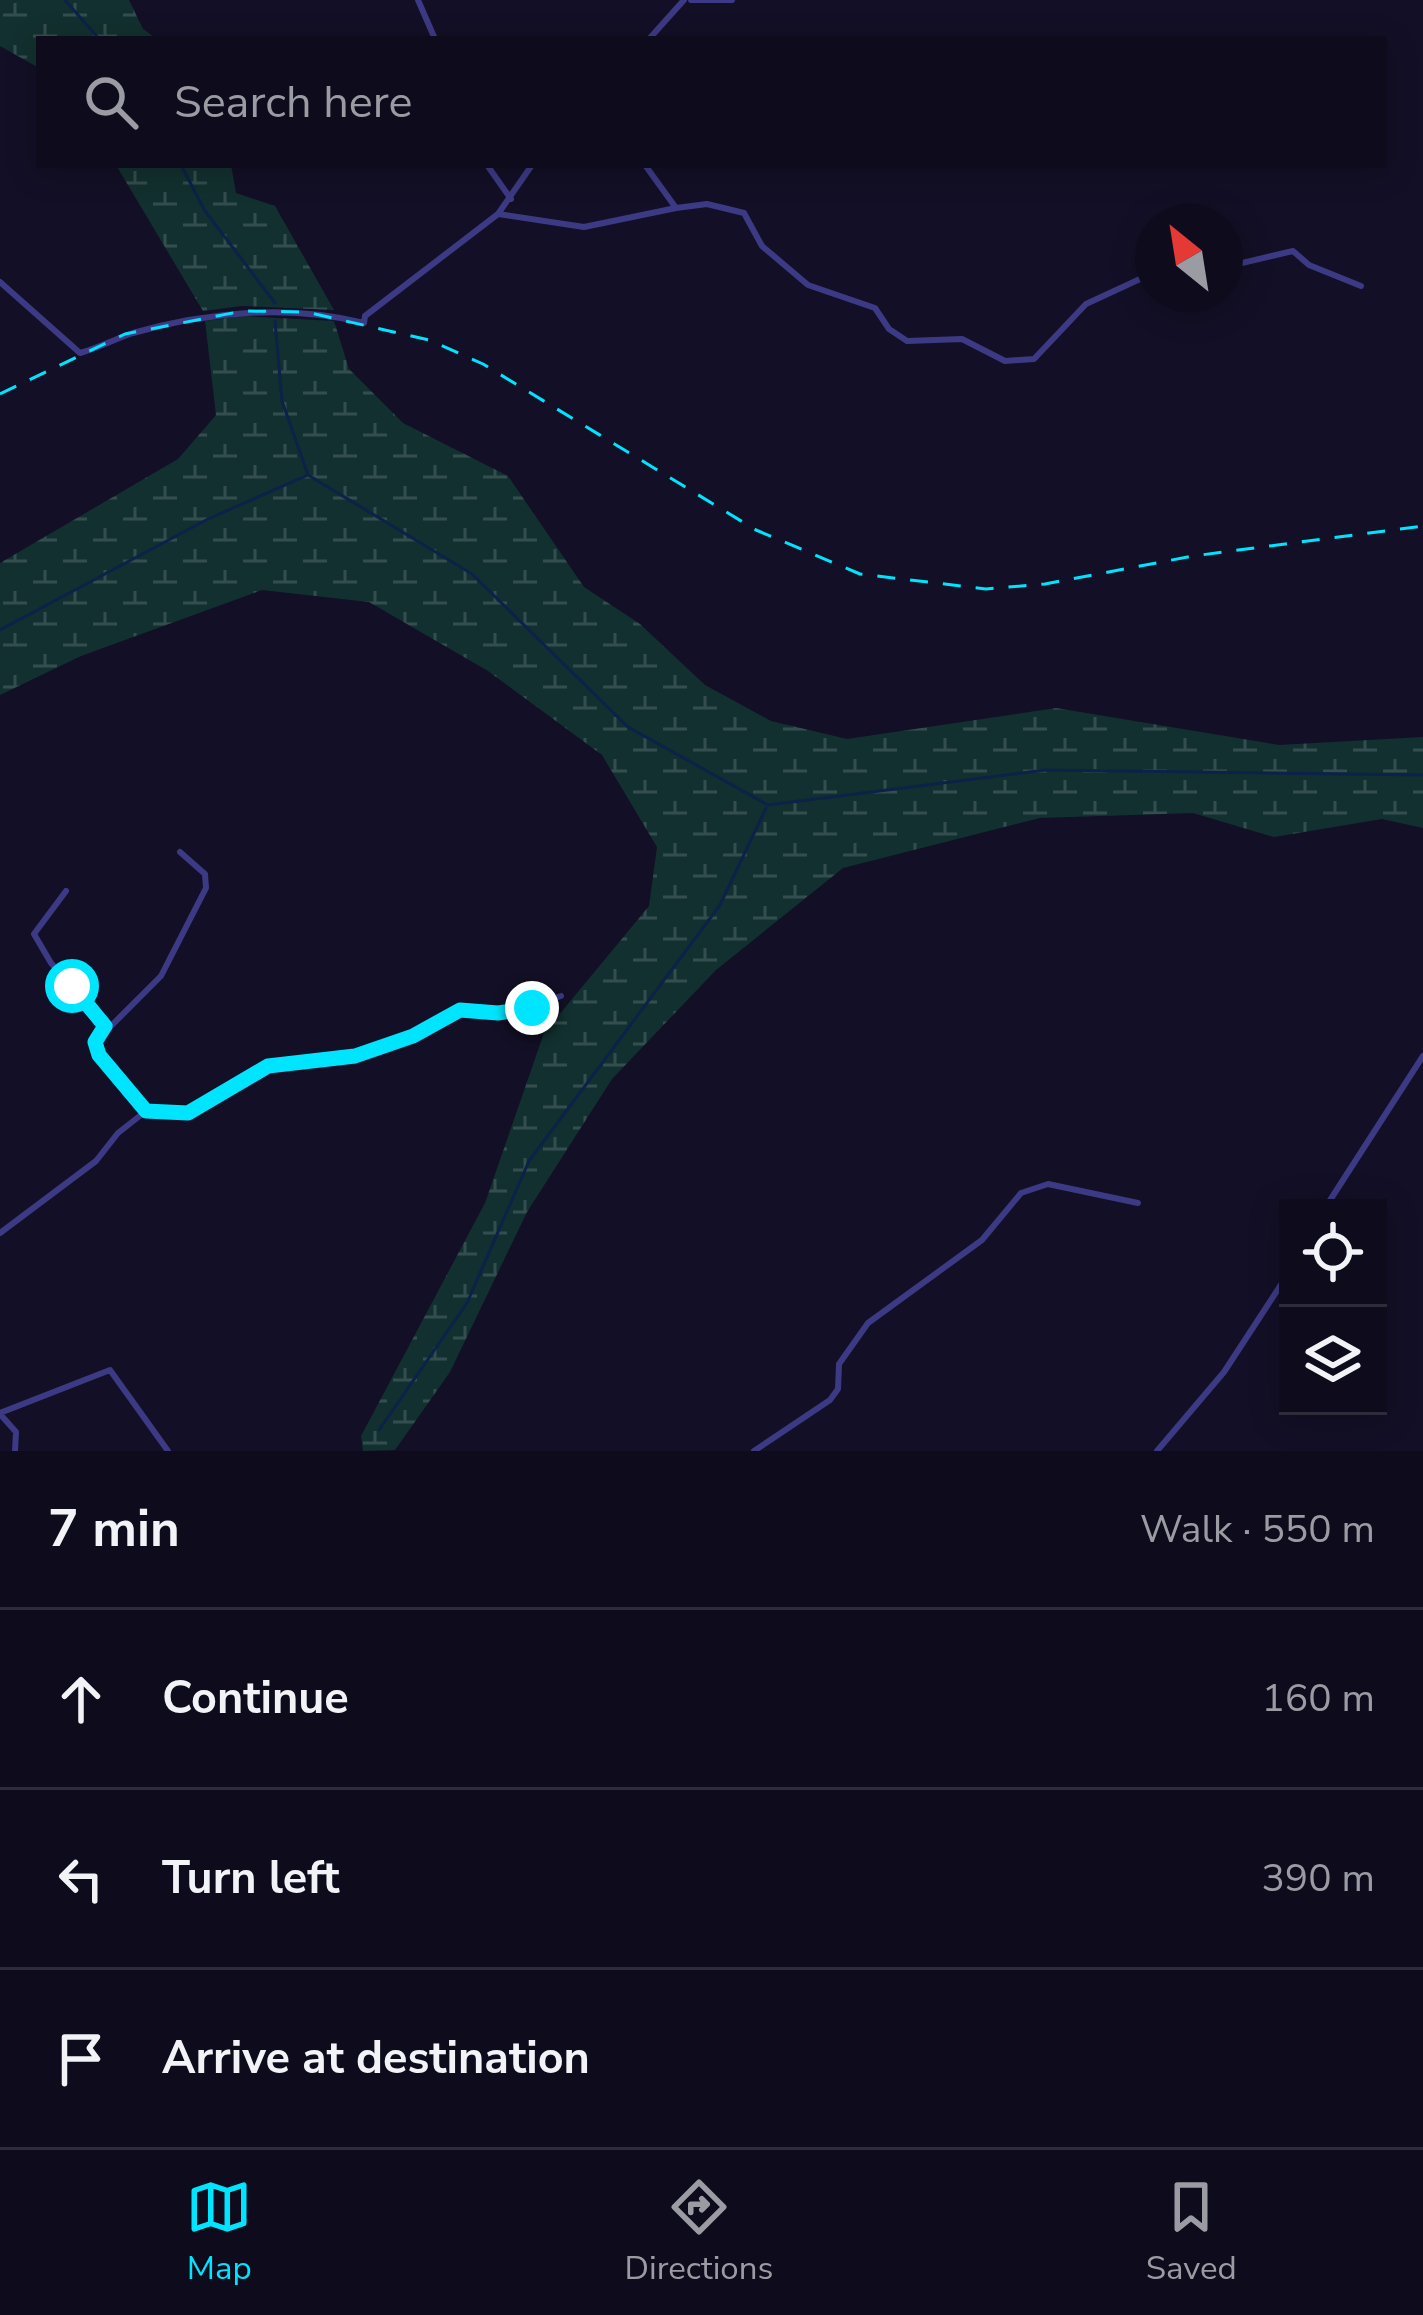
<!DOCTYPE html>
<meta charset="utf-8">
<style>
body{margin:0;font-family:"Nunito Sans",sans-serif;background:#1c1929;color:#f1f3f6}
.controls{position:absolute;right:36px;bottom:36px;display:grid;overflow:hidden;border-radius:0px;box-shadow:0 6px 30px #0003}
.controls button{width:108px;height:108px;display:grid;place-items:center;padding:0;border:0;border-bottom:3px solid #2e2b3b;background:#0e0b1c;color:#f1f3f6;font:60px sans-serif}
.compass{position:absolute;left:1135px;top:204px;width:108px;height:108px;border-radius:50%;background:#0e0b1c;box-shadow:0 6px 30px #0003;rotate:330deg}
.stop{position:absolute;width:36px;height:36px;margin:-27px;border:9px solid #00e5ff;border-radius:50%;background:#fff}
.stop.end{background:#00e5ff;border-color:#fff;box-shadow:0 3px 12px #0008}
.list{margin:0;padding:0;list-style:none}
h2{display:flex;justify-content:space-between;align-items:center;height:156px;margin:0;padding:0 48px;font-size:51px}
h2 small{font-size:39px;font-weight:400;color:#9b9ba3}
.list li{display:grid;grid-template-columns:78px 1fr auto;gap:36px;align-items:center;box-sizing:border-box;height:180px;padding:0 48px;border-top:3px solid #2e2b3b}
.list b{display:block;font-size:45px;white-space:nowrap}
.list em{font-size:39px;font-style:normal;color:#9b9ba3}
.icon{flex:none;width:66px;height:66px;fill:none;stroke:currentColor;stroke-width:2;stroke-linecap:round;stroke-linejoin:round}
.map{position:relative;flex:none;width:1423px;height:1451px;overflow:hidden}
.search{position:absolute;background:#0e0b1c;box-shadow:0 6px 30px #0003;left:36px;right:36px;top:36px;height:132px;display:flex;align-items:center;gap:30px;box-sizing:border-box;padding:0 42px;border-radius:0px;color:#9b9ba3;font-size:45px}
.sheet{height:696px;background:#0e0b1c}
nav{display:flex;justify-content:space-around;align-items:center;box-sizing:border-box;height:168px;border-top:3px solid #2e2b3b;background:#0e0b1c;font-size:33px;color:#9b9ba3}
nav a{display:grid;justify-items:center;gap:6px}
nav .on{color:#00e5ff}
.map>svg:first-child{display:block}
.wetland{fill:url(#wetland-marsh)}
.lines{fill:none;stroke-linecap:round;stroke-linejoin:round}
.stream{stroke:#0c2248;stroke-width:3}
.minor{stroke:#3d3a85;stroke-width:6}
.rail{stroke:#00e5ff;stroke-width:3;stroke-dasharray:18 15;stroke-linecap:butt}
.route{stroke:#00e5ff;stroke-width:15}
</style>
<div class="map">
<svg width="1423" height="1451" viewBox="0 0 1423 1451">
<defs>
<pattern id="wetland-marsh" width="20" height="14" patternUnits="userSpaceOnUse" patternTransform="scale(3)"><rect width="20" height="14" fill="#12302f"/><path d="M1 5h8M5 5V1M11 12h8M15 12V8" fill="none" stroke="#344d4e"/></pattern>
</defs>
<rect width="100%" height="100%" fill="#130f26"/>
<path class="wetland" d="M0,0H129L143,29L157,39H39V68L0,46Z
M116,165H231L236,193L275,206L334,310L242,306L203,311Z
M242,316L334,321L349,369L403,423L508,476L584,587L640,624L705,685L771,721L847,739L1056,708L1279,745L1423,737V828L1382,819L1274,837L1193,813L1040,818L843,868L716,970L612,1079L527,1212L450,1372L395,1450L363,1451L361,1436L485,1203L544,1033L649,906L657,847L602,755L488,671L369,602L262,590L81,656L0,695V563L178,459L216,415L205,321Z"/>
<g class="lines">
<path class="stream" d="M65,0L99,39
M181,165L205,211L275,303
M275,321L282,401L308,475L472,574L628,727L768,805L1045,770L1423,775
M0,630L208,519L308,475
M379,1430L467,1303L529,1161L720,905L766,808"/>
<path class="minor" d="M418,0L435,39
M691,0H732
M649,39L684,0
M487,165L511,199
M645,165L676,208L707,204L744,213L762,246L808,285L875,308L889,329L907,341L962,339L1005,361L1034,359L1086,304L1153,273
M498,214L584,227L676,208
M1225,267L1293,251L1309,265L1361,286
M0,282L80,353C98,348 115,339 133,333C206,312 289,304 364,323L365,316L498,214L532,165
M66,891L34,934L51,963L105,1026
M146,1111L99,1055L95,1042L161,976L206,888L205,874L180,852
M1325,1208L1423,1056
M0,1233L96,1161L118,1133L146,1111L187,1113L267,1066L355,1056L413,1035L460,1010L513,1012L561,996
M0,1413L110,1370L168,1451
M0,1414L16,1432L15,1451
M754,1451L830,1400L838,1389L839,1364L868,1323L982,1240L1021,1193L1048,1184L1138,1203
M1157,1451L1224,1372L1288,1274"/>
<path class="rail" d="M0,394L125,334L243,311L306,312L429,340L483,364L756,530L860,574L986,589L1045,584L1193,556L1423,526"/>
</g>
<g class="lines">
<path class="route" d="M72,986L105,1026L95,1042L99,1055L146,1111L188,1113L268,1066L355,1056L413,1036L460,1010L498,1013L532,1008"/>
</g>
</svg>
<div class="controls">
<button><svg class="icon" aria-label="locate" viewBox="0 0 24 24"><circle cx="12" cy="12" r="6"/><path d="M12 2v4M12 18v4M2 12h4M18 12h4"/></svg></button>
<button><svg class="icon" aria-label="layers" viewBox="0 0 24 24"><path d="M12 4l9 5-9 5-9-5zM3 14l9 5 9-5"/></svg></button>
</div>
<svg class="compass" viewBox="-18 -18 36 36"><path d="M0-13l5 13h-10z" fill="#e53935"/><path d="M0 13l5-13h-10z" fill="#9b9ba3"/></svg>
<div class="stop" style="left:72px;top:986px"></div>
<div class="stop end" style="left:532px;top:1008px"></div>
<div class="search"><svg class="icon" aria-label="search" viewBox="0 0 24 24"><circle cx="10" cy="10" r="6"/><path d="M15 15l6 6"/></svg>Search here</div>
</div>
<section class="sheet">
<h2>7 min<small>Walk · 550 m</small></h2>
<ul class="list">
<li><svg class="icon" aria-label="ahead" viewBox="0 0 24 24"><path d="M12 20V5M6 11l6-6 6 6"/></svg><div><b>Continue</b></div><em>160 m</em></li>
<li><svg class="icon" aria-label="left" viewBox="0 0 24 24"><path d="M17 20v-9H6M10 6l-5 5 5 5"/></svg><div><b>Turn left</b></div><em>390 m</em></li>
<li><svg class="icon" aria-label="arrive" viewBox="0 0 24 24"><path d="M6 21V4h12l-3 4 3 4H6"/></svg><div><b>Arrive at destination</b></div></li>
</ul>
</section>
<nav>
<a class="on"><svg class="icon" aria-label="map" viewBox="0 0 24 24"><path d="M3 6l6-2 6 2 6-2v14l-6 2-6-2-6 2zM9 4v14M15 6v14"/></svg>Map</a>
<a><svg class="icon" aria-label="directions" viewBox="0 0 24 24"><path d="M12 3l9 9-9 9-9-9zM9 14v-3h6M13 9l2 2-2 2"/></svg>Directions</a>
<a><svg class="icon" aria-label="saved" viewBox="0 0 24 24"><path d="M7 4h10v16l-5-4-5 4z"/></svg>Saved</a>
</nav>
